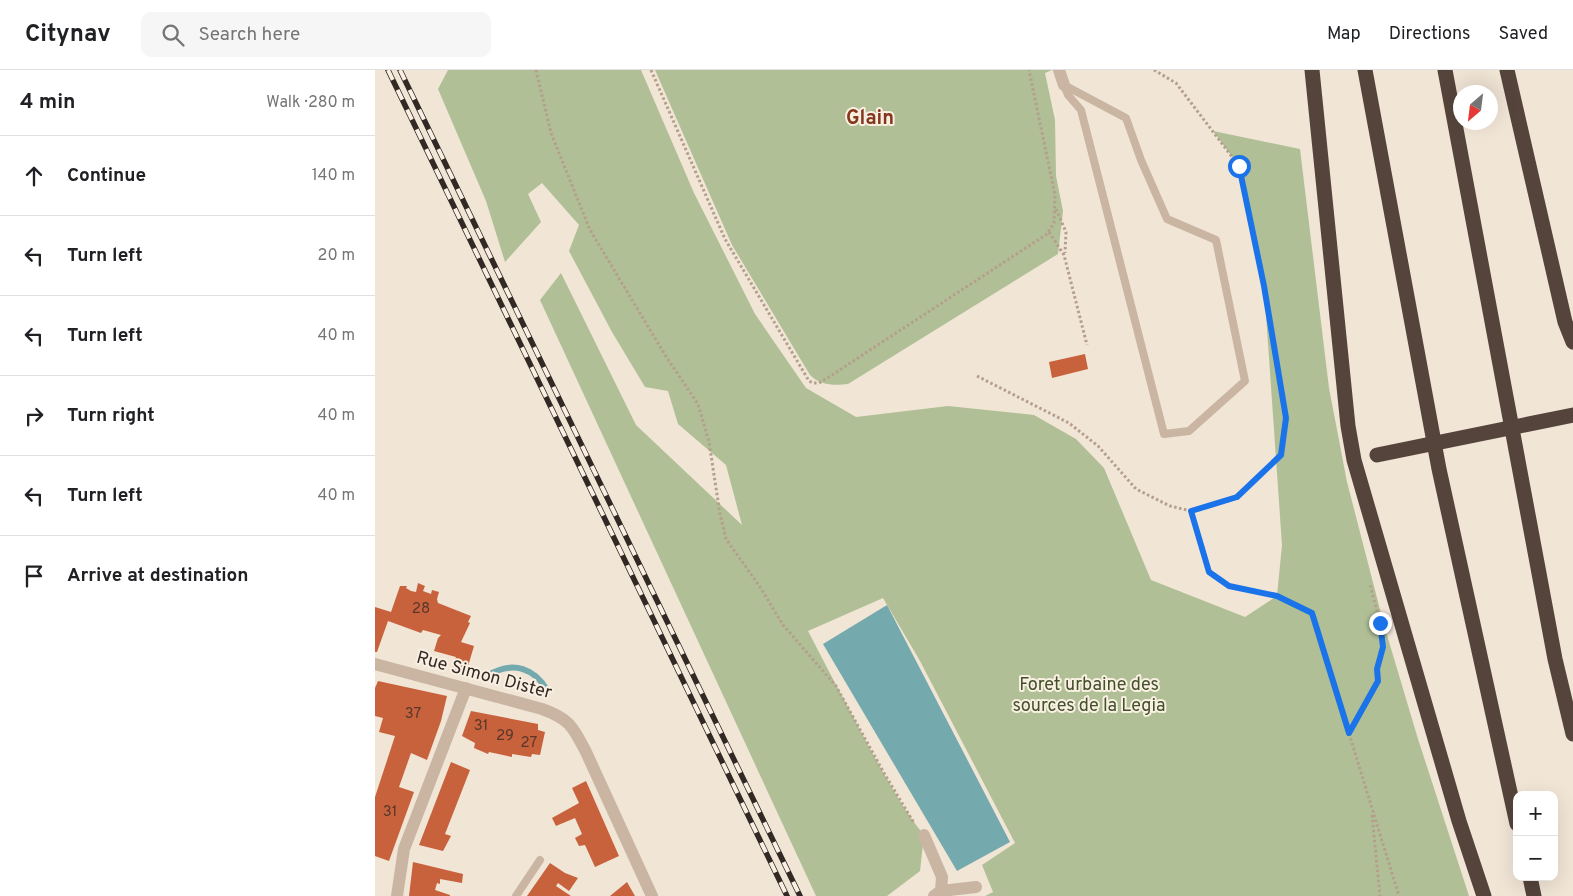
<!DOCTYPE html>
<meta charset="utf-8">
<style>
body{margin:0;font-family:Overpass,sans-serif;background:#f6f6f6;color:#202124}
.controls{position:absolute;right:15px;bottom:15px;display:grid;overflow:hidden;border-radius:10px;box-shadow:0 5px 20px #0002}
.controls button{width:45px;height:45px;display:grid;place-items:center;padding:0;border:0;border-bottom:1px solid #e0e0e0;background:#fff;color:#202124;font:25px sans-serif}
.compass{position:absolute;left:1078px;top:15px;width:45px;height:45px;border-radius:50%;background:#fff;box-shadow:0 5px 20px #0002;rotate:208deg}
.stop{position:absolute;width:15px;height:15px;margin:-11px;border:4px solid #1a73e8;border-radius:50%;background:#fff}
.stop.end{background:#1a73e8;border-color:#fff;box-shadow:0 1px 5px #0008}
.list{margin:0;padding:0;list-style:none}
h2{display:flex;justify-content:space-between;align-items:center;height:65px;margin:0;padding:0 20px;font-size:21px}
h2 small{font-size:16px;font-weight:400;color:#757577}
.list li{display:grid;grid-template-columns:32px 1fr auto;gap:15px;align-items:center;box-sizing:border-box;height:80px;padding:0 20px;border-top:1px solid #e0e0e0}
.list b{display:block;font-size:19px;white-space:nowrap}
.list em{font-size:16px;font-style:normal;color:#757577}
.icon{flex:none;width:28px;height:28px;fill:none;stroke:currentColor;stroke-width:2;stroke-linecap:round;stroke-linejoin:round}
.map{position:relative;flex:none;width:1198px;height:826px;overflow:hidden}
header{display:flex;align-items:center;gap:30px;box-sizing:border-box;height:70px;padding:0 25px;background:#fff;border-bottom:1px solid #e0e0e0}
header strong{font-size:24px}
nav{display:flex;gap:28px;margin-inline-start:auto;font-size:18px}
.search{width:350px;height:45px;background:#f6f6f6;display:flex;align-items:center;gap:12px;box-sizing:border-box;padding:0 18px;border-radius:10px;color:#757577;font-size:19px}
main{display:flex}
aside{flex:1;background:#fff}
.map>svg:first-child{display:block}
.green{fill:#b0bf96}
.water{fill:#74aaae}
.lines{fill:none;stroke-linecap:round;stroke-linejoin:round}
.stream{stroke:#74aaae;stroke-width:6}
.building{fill:#c8623c}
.path{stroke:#b49f8c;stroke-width:3;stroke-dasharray:2.5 2.5;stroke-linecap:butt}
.lane{stroke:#c9b5a2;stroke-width:8}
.street{stroke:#c9b5a2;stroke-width:12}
.highway{stroke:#54443b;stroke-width:15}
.rail-casing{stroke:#332924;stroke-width:5.5}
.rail{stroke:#f9efe2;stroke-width:4;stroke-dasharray:11;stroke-linecap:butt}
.highway-bridge{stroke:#54443b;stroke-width:15}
.route{stroke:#1a73e8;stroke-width:6}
.labels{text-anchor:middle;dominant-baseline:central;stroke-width:4;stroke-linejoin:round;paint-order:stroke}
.number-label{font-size:15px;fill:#58372a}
.street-label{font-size:18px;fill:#332924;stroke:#f9efe2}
.park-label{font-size:18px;fill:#415128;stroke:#f9efe2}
.quarter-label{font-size:20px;font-weight:bold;fill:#83381c;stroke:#f9efe2}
</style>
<header>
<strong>Citynav</strong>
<div class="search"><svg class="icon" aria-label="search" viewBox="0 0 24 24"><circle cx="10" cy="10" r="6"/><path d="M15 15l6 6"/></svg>Search here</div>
<nav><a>Map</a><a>Directions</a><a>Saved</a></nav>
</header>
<main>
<aside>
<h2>4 min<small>Walk · 280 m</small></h2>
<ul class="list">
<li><svg class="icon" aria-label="ahead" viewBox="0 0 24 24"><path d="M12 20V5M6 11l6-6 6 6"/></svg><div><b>Continue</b></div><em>140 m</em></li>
<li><svg class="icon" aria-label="left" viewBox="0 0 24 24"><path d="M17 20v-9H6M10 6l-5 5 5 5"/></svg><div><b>Turn left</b></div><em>20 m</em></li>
<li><svg class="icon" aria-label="left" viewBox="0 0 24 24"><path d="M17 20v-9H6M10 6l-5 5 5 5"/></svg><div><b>Turn left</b></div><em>40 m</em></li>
<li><svg class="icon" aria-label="right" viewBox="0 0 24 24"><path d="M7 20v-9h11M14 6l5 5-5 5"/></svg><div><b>Turn right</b></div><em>40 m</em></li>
<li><svg class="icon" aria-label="left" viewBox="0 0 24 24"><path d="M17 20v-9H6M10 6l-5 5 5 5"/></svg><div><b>Turn left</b></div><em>40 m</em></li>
<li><svg class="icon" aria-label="arrive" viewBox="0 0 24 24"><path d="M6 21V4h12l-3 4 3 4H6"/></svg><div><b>Arrive at destination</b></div></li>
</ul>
</aside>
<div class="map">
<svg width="1198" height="826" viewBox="0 0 1198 826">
<rect width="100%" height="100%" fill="#f1e5d6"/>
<path class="green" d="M73,0H266L319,123L380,244L431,318L481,347L573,336L659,345L701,369L729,398L776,510L870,547L902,526L907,475L889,216L864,96L838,61L925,79L954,318L972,412L1009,555L1043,669L1094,826H610L618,822L607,795L640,773L545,591L508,528L433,561C453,600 474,639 494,677C511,707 527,738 549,765L545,801L512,826H441L165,230L186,203L261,355L367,455L351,395L303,354L293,321L270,317L237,262L194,181L204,155L167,113L153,124L166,152L130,192L111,131L63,19Z
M280,0H677L670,3L680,50L681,106L688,141L683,184L473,314C459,316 445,315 435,305L357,175Z"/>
<path class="water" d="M512,535L635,772L582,801L448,574Z"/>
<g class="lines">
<path class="stream" d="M117,603C139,592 159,598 172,620"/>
</g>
<path class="building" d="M710,284L713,299L677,308L674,292Z
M43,513L50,516L48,521L56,524L57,520L64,522L62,529L63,533L96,546L93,552L95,553L86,572L99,576L91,603L77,599L81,587L59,581L63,568L66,565L48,560L46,563L13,551L2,582H0V537L16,542L25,516H32L31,518L36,521L41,522Z
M3,611L72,626L66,651L52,690L36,683L24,717L39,722L14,791L0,786V727L20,666L4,662L8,648L0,646V618Z
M96,641L163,654V660L170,662L165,685L157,684L156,687L137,684V687L114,682L113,684L99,678L100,673L87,666Z
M76,692L95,700L70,764L76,766L68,781L44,775Z
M211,711L244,786L220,797L210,775L204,776L200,768L207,764L200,748L181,756L177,748L204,733L197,718Z
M38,792L88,804L87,813L65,809V814L62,813L60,820L75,825V826H34Z
M175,793L190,803L203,808L194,821L183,813L181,816L196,826H152Z
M252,812L260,826H235Z"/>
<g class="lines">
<path class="path" d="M161,0L176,63L215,160L292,288L323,334L334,372L345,444L351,469L385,517L408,555L461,616L509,703L539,753
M276,0L350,169L434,311L438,313H444L457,305L672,164L679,153L680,125L654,0
M779,0L801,13L864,96L889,216L911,348L907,385L862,427L816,441L834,502L854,516L902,526L937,543L1024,826
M681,139L691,162L690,183
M674,162L689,185L712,275
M602,306L694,353L723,376L761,419L795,436L816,441
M974,663L1003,611L1002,599L1008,577L1005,553L995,514
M997,745L1005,826"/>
<path class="lane" d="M689,15L751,48L766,90L792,149L841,170L870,311L814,361L789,364L706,40L693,25Z
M141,826L165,790"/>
<path class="street" d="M684,0L689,15
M0,594L167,639C195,649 198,657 211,682L277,826
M549,765L567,807L566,821L559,826
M566,821L601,817
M22,826L29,779L91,618"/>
<path class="highway" d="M937,0L973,356L979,390L1084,751L1109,826
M990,0L1064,399L1142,754
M1070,0L1180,589L1198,664
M1132,0L1190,252L1198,272
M1155,807L1159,826"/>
<defs>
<path id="rail" d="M13,0L412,826
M25,0L425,826"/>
</defs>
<use href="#rail" class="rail-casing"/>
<use href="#rail" class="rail"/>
<path class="highway-bridge" d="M1002,385L1198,345"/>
</g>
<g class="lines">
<path class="route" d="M864,96L889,216L911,348L906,385L862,427L816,441L834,502L854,516L902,526L937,543L974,663L1003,611L1002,599L1008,577L1005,553"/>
</g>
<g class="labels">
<g class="number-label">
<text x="46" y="539">28</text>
<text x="38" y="644">37</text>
<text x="106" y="656">31</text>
<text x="130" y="666">29</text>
<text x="154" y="673">27</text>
<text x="15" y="742">31</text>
</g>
<g class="street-label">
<text transform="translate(109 606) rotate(15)">Rue Simon Dister</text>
</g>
<g class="park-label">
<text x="714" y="615">Foret urbaine des<tspan x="714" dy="21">sources de la Legia</tspan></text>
</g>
<g class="quarter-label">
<text x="495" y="49">Glain</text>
</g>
</g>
</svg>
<div class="controls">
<button>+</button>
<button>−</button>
</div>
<svg class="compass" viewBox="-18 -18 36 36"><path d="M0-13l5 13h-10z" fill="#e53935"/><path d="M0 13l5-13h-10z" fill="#757577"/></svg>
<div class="stop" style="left:864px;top:96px"></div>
<div class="stop end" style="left:1005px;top:553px"></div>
</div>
</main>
